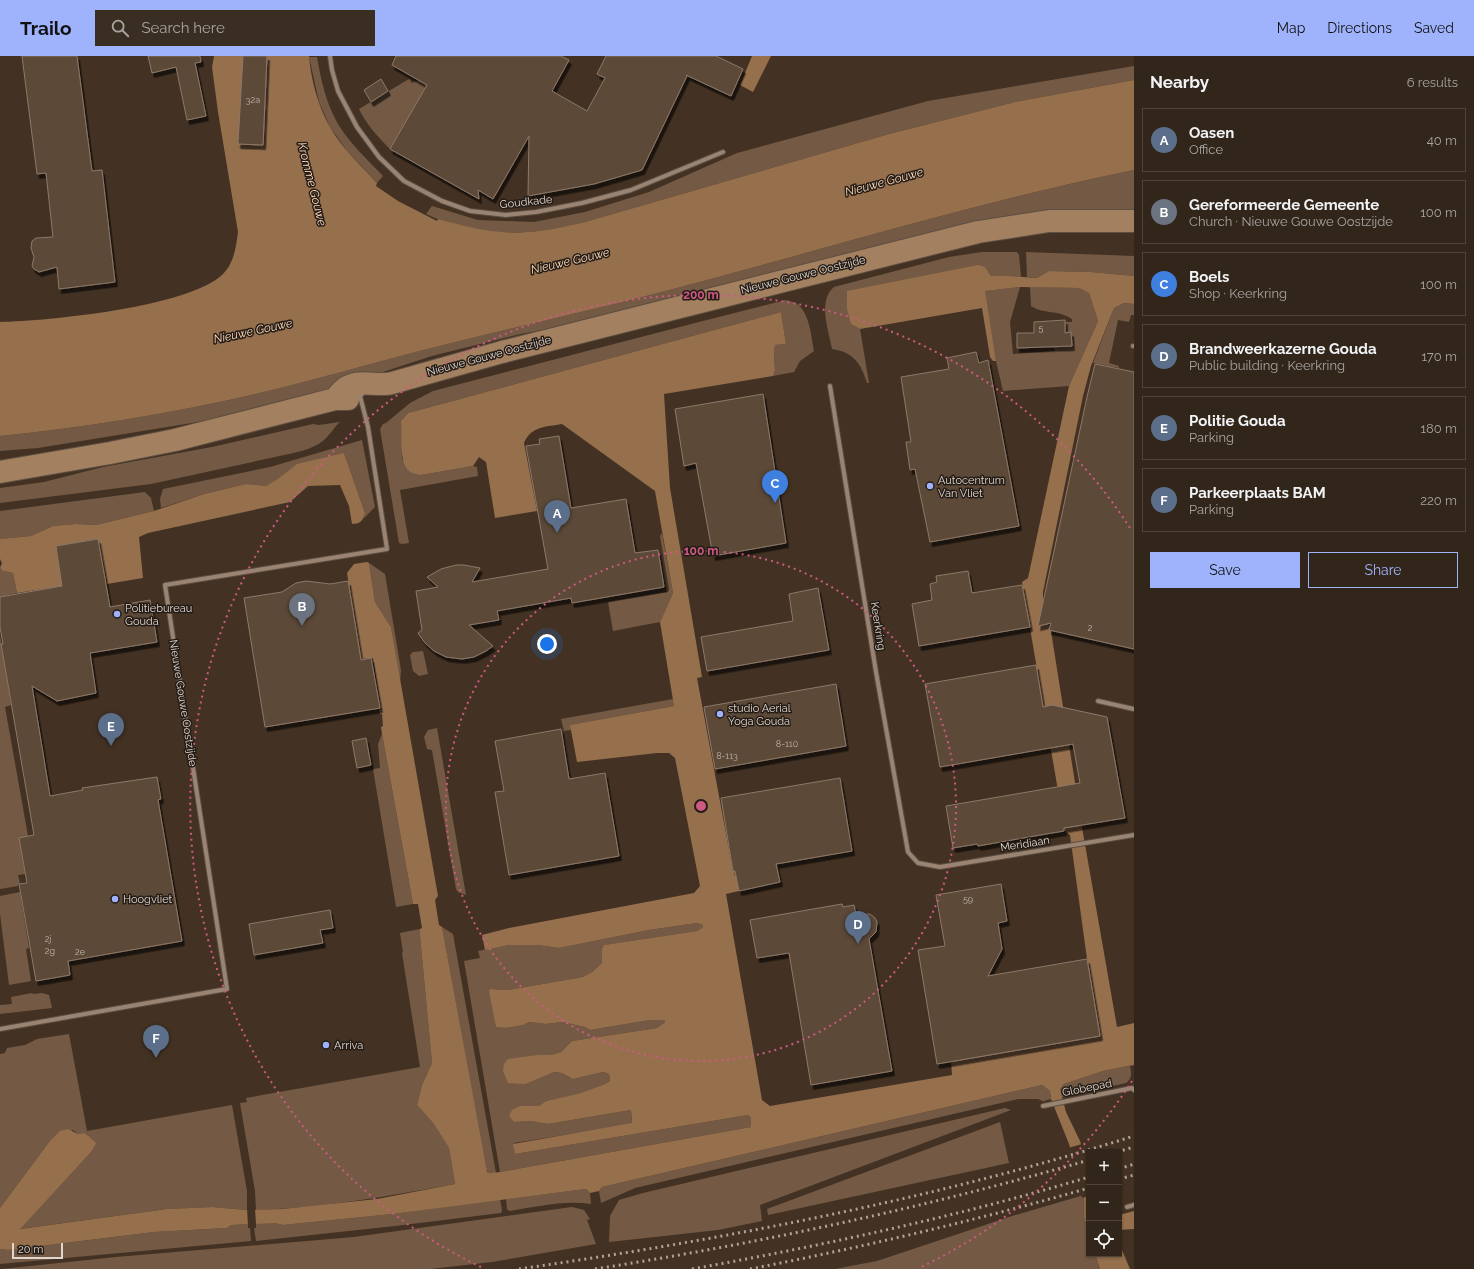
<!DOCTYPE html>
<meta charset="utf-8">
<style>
body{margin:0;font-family:Raleway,sans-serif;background:#3a2e23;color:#f1f3f6}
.controls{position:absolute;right:12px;bottom:12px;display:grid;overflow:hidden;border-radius:0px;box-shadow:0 1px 3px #0004}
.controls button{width:36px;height:36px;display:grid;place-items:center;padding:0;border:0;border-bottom:1px solid #4d4339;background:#32261a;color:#f1f3f6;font:20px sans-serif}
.scale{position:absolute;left:12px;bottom:10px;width:51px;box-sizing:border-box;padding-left:4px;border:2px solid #e1d6cd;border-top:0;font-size:11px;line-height:14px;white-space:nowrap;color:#e1d6cd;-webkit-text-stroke:3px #231b15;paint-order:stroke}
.you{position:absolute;left:547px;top:588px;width:14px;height:14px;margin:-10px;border:3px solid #fff;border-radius:50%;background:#1a73e8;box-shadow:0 0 0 6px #1a73e833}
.badge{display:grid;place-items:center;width:26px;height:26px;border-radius:50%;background:#9fb3fd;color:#fff;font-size:13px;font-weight:700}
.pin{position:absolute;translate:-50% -33px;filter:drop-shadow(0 1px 2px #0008)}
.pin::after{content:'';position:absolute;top:21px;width:14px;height:12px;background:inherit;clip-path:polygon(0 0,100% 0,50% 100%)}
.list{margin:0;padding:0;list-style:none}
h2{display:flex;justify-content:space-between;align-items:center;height:52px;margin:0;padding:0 16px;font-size:17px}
h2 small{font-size:13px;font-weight:400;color:#a8a5a2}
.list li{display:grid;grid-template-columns:26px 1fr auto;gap:12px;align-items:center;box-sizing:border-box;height:64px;margin:0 8px 8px;padding:0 8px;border:1px solid #4d4339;border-radius:0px}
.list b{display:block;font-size:15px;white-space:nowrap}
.list p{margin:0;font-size:13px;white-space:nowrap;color:#a8a5a2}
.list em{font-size:13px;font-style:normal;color:#a8a5a2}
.actions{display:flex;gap:8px;padding:12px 16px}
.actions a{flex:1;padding:9px 0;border:1px solid #9fb3fd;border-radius:0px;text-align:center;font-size:14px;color:#9fb3fd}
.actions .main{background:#9fb3fd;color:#111}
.icon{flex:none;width:22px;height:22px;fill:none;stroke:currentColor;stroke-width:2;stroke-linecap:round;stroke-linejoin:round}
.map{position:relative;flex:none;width:1134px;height:1213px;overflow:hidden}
header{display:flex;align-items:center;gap:24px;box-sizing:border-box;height:56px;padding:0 20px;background:#9fb3fd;color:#111}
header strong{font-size:19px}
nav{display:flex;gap:22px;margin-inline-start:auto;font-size:14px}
.search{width:280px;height:36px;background:#3a2e23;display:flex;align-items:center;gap:10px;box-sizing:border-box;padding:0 14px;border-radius:0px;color:#a8a5a2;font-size:15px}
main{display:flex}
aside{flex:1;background:#32261a}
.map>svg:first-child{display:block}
.green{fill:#745a44}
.water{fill:#966f4d}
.pier{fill:#433223}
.building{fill:#5b4839;stroke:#8d7969;filter:url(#shadow)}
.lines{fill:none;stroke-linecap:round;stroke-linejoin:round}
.minor-casing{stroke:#5d4e41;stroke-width:6}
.secondary-casing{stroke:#5d4e41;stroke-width:24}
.minor{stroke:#998473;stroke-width:4}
.secondary{stroke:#a3805f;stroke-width:22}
.rail{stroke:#b0a398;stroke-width:3;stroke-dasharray:2 4;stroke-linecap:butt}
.ring{fill:none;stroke:#cd5a83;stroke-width:2;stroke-dasharray:2 4}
.poi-dot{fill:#9fb3fd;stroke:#231b15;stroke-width:1.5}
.labels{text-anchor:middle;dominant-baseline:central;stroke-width:3;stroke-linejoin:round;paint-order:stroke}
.number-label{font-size:9px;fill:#c0b2a8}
.street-label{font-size:11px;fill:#e1d6cd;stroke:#231b15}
.poi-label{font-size:11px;fill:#e1d6cd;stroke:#231b15;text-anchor:start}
.water-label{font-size:12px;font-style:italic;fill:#fed9b9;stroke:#231b15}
.centre{fill:#cd5a83;stroke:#231b15;stroke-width:2}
.ring-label{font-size:12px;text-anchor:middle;font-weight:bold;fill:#cd5a83;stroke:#231b15;stroke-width:3;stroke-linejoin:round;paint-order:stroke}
</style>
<header>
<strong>Trailo</strong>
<div class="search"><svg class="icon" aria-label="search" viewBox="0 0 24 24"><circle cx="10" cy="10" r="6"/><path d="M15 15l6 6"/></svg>Search here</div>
<nav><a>Map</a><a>Directions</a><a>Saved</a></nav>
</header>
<main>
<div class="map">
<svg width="1134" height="1213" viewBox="0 0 1134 1213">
<defs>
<filter id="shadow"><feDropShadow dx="2.5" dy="4.5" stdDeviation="0" flood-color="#0009"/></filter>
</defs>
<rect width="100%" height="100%" fill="#433223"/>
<path class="green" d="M309,1H317C321,24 326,47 338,68C350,88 368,104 383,120L377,127L348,96L330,71L319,46Z
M1134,10V24L1015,46L889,78L585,166C566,170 547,175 528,176C496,179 454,172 426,158L432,150L478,164L534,166L585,156L649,136L737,97L928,45Z
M409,23L412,27L419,24L430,25L390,93C378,81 366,68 359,53Z
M1134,114V158L1071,156L621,260L520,278L432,300L297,344L204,365L38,392L0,395V380C88,371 174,357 260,337C315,324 369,308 424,294C502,274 580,257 658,237C816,196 973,147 1134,114Z
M982,196H1017L1019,199L1021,221L991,220L985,211L851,268L860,273L869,327H867C861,307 853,296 832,293C829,275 817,245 834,231L949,201Z
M1026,196L1134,200V220L1091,216L1049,215L1037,222L1027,221Z
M1020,231L1010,266L1013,298L1055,295L1054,291L1072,290L1071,276L1065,277V266H1072V263C1059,254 1043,258 1031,250L1030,231L1079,232L1089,237L1098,265L1069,330L1003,335L996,305L984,235Z
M786,244C789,245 793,246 796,247C810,257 811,280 814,295L800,305L794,316L773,320L775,315L774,299L775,289L786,288L781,256L408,357L401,365L402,403L421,419L473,410L477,411L478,420L400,434L409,487L402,488L399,487L380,373L383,368L386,367L410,347L433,335L699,266Z
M1124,247L1134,248V259H1131L1129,266L1118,264L1109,307L1119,310V312L1093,307L1114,252Z
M340,366C335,370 332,376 327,381C318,391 303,395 289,398L151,428L0,447V432L44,426L103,411L212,391L313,368L319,369Z
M362,384L375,451L363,463L365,457L344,397L278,424L266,430L246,428L204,438L161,452L160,443L163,433L270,411Z
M145,436L151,442L154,455L96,469L75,468L53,470L31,480L0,483V455Z
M662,477L673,537L660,566L613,575L608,546L668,536L669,533L660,480Z
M369,507L385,518L401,614L400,626L391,571L375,546Z
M0,512L3,515L13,517L17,537L0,541Z
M0,579L11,649L5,651L28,780L19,782L25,818L18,819L20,828H18V830L0,833Z
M423,595L428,618L419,620L413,615L410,599L413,596Z
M673,643L674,650L571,669V674L564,675L561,663Z
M437,672L466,839L458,836L456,833L432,694L427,693L424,681L428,674Z
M382,678L413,848L396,851L373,713L380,712L378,688Z
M20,836L29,892L26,893L31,925L9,929L0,858V840Z
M697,867L703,869L702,872L697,875L605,889L602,893V907L592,916L583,921L508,934L492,933L496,971L506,972L523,969L529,966L546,968L562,966L585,971L590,974L650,964H664L665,966L657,972L572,985L561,996L551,999H538L554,1016L562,1017L573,1023L603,1016L609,1018L610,1025L605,1028L582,1037L546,1045L539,1050H520L514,1066L531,1065L548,1068L631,1054L632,1068L514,1087L515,1098L748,1059L751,1062V1071L500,1116L464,905L480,902L478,895L509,889H538L559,892L649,874Z
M442,871L453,878L496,1117H492L486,1115Z
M420,873V880L432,1007L422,1029L417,1049L433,1067L449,1092L455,1128C389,1140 323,1152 256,1154L255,1135L240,1047L247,1046L246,1042L420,1011L402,897L403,896L400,877Z
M32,937L33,938L42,937L49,939L52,952L0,958V949L12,948L11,941Z
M69,978L87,1075L232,1049L247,1135V1154L212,1151L167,1153L19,1173L92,1095L95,1087C90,1080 87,1076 78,1078L73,1074L49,1086L0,1152V998L5,997L7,992L25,989L37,983Z
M1130,1010C1131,1016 1133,1022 1126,1027L1062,1041L1060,1033L1064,1028L1103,1015Z
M1042,1029L1050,1035L1051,1043L1044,1045L1045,1046L1038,1043H1018L635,1132L601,1147L599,1135L602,1131Z
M1005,1052L1011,1054L760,1149L762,1165L718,1174L609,1186L610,1160L619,1144L643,1137Z
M1000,1066L1009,1107L768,1159L767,1153Z
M586,1133L590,1137L591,1148C564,1144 536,1151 509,1155L507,1153L506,1143Z
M1084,1139V1161L1089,1180V1198H1095L1100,1213H835L877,1205L1009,1161Z
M500,1143L502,1154L501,1157L395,1170L256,1185L254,1172H256V1167H274L283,1169L393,1158Z
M572,1151L584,1154L590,1163L587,1164L596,1188L492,1206L430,1213H2L116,1201L354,1181Z
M248,1168V1172H250L251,1185L0,1208V1193L8,1194L154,1176L227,1172L231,1169Z"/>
<path class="water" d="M214,0H309C311,24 318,50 330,71C342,92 361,110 377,127L376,130L398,145L437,165L438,163C467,171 497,179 527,176C547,175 566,170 585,166L889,78L1015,46L1134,24V114C973,147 816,196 658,237C580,257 502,274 424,294C369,308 315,324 260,337C174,357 88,371 0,380V266C48,265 190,251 223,218C234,207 236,191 238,176L218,56L212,11Z
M752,0H771L753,36L740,29Z
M978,209L985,211L991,220H1008L1037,222L1049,215L1091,216L1134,220V248L1124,247L1114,252L1091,310L1083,340L1043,536V545L1050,574L1051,575L1083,777L1117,971L1134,967V1009L1103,1015L1064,1028L1060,1033L1066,1056L1080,1085L1089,1114V1180L1084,1161V1139L1069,1088L1051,1043L1050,1035L1042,1029L602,1131L599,1135L590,1137L586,1133L393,1158L283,1169L274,1167L231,1169L227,1172L154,1176L8,1194L0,1193V1152L49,1086L60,1075L68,1073L78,1078L84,1077L89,1080L96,1087L92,1095L20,1173L167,1153L212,1151L247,1154L282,1153L377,1143L455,1128L449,1092L433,1067L417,1049L422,1029L432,1007L420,880V873L422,872L418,848H413L382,678L381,671L383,670L382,658H380L379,653H381L373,602L361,603L347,517L354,508L367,506L369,507L375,546L391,571L438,840L435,844L439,869L442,871L487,1116L492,1117L500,1116L751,1071V1062L748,1059L515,1098L513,1088L632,1067L631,1054L548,1068L531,1065L514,1066L509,1060L512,1054L520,1050H539L546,1045L581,1037L605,1028L610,1025L609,1018L603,1016L573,1023L562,1017L554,1016L525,1028L508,1027L503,1015L504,1008L508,1003L538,999H551L561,996L572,985L657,972L665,966L664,964H650L590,974L585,971L562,966L546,968L529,966L523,969L506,972L496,971L489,935L491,933L508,934L583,921L592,916L602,907V893L604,889L697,875L702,872L703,869L697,867L649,874L559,892L538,889H509L485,894L482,879L509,872L694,837L700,830L675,702L669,697H657L577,706L570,669L674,650L660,566L673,537L655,435L562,368C546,371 531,370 524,387L537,455L495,462L486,406L479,401L473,410L421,419C416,418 410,417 407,413C399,402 402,378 401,365L408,357L781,256L786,288L775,289L774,299L775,315L773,320L664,338L670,432L702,621L697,622L733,815H735L739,835L726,838L762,1044L770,1050L952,1019L951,1005L1100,980L1087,903L1070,779L1065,775L1022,526L1028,522L1069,330L1098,265L1089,237L1079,232L1020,231L985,235L996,305H993L990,301L982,252L860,273L851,268L847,253V235Z
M344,397L365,457C363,465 360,468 352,468L349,450L340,429L308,430L290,446L148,477L139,481L143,522L107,528L99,485L96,483L58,490L57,494L62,530L17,537L13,517L3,515L0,512L2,507L0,503V483L31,480L53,470L75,468L96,469L154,455L204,438L246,428L266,430L278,423L297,408Z
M1134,1155V1173L1119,1174V1159Z
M1119,1187L1130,1213H1100L1095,1198H1119Z"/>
<path class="pier" d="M1082,1088L1089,1107V1140L1082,1142L1068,1092Z
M247,1152H255L256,1169L248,1170Z"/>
<path class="building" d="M22,0H77L92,115L102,114L115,226L59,233L57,211L39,216L34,213L32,210L34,201L31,192L32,185L36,182L53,181L46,117L37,118Z
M148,0H200L201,6L195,7L206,60L187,64L176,11L152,17Z
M243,0H267L263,89L238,88Z
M396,0H561L569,4L552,35L587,55L605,22L597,18L606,0H716L743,13L731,40L686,19L687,20L642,114L594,128L528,140L529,80L493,143L478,134L479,143L390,93L427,29L392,9Z
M381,23L388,35L371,46L364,34Z
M1065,264V277L1071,276L1072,290L1017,292V277H1034V266Z
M976,296L979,307L988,304L1019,470L930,486L915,413L910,414L906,386H911L901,321L949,313L947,302Z
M1095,308L1134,316V593L1049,574L1051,567L1038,570L1087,341Z
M763,338L786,487L713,500L696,407L684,410L675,353Z
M559,380L571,452L626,443L635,497L658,494L664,531L572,547L571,542L497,555L499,564L469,569L493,590L486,595L474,601L462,603L446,601L434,595L425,587L418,577L422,574L416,535L438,531L427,521L441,513L456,509H464L480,512L472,526L548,513L526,390L540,388L539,383Z
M98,483L110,551L150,544L157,586L90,597L96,637L57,645L32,630L50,740L83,734L82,732L157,721L161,743L158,744L182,885L68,905L70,919L36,925L19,828L27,827L19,782L34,779L1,588H3L0,571V541L62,530L56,490Z
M968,515L972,537L1022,529L1030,571L919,590L912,548L932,544L930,528L937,526L936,520Z
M306,525L330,528L348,525L361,604L371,602L380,652L265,671L244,542L282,536L296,527Z
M818,532L829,594L707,615L701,581L793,565L789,538Z
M1036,609L1043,651L1052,649L1107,661L1125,762L1064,772V775L1046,778L978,790L977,788L953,792L946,750L1080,727L1073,688L940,711L925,628Z
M836,628L846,690L715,713L704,651Z
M561,673L569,723L605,717L619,800L509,819L495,736L504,735L495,685Z
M366,682L371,709L357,712L352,685Z
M840,722L852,795L776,808L780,826L739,835L735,815H733L721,742Z
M1001,828L1007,865L998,867L1002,893L988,920L1087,903L1100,980L937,1008L918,894L945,890L936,839Z
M842,848L843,851L854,849L856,859L870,858L875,862L877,866L876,876L869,883L892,1015L811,1029L789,897L757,902L750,864Z
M330,854L333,872L320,874L323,887L254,899L249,868Z"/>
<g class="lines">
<defs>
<path id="minor" d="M330,0L332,14L338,35L357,71L379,101L404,125L442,145L470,155L506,159L536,156L582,147L631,134L723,96
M1133,290H1134
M830,330L876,616L908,796L918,807L940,811L1134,779
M1098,645L1134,653
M0,973L227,933L165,529L387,493L368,371L360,340L366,334
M1043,1050L1132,1032L1134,1034
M1127,1151L1134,1149"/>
<path id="secondary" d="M335,343C338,339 342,334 347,331C360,323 378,331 392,327L502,296L978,176L1049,165H1134
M0,416L110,397L175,384L335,343H348"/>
</defs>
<use href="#minor" class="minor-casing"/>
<use href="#secondary" class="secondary-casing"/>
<use href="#minor" class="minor"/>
<use href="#secondary" class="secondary"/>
<path class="rail" d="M1117,1096L1134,1091
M1119,1113L1134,1108
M1119,1123L1134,1119
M519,1213C727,1183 934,1143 1134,1080
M595,1213C762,1187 927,1151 1089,1104
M692,1213C826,1189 959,1160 1089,1121
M750,1213C864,1191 977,1164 1089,1132"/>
</g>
<g class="ring">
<circle cx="701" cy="750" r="255"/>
<path d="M1132 1025A511 511 0 0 1 921 1211M481 1211A511 511 0 1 1 1132 475"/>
</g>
<g class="poi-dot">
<circle cx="930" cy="430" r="4"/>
<circle cx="117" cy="558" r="4"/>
<circle cx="720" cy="658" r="4"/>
<circle cx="115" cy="843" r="4"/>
<circle cx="326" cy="989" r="4"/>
</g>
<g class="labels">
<g class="number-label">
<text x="253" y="44">32a</text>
<text x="1041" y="272">5</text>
<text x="1090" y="572">2</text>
<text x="787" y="688">8-110</text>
<text x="727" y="700">8-113</text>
<text x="968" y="843">59</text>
<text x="48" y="883">2j</text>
<text x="50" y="895">2g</text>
<text x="80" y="896">2e</text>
</g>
<g class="street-label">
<text transform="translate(526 146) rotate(-6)">Goudkade</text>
<text transform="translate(803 219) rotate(-14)">Nieuwe Gouwe Oostzijde</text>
<text transform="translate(489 300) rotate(-15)">Nieuwe Gouwe Oostzijde</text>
<text transform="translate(878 570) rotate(81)">Keerkring</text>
<text transform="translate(183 647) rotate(81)">Nieuwe Gouwe Oostzijde</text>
<text transform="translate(1025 788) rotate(-9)">Meridiaan</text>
<text transform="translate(1087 1032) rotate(-11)">Globepad</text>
</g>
<g class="poi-label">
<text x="938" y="424">Autocentrum<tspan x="938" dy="13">Van Vliet</tspan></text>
<text x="125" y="552">Politiebureau<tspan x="125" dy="13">Gouda</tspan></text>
<text x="728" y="652">studio Aerial<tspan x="728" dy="13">Yoga Gouda</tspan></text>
<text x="123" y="843">Hoogvliet</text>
<text x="334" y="989">Arriva</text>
</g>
<g class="water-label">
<text transform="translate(884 126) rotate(-15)">Nieuwe Gouwe</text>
<text transform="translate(312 128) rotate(76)">Kromme Gouwe</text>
<text transform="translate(570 205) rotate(-13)">Nieuwe Gouwe</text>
<text transform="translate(253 275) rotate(-12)">Nieuwe Gouwe</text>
</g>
</g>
<circle cx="701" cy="750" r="6" class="centre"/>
<g class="ring-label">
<text x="701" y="243">200 m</text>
<text x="701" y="499">100 m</text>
</g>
</svg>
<div class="controls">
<button>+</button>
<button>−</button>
<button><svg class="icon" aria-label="locate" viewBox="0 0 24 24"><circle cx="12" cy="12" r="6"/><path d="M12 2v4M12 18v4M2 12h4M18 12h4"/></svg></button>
</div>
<div class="scale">20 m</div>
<div class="you"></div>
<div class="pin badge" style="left:557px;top:477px;background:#5c6f8a">A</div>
<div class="pin badge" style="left:302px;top:570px;background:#6b7280">B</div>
<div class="pin badge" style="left:775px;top:447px;background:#3f7fe0">C</div>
<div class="pin badge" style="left:858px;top:888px;background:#5c6f8a">D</div>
<div class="pin badge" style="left:111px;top:690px;background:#5c6f8a">E</div>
<div class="pin badge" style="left:156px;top:1002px;background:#5c6f8a">F</div>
</div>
<aside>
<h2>Nearby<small>6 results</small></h2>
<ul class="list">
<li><span class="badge" style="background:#5c6f8a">A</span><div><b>Oasen</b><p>Office</p></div><em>40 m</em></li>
<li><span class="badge" style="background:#6b7280">B</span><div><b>Gereformeerde Gemeente</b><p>Church · Nieuwe Gouwe Oostzijde</p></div><em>100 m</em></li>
<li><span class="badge" style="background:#3f7fe0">C</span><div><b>Boels</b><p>Shop · Keerkring</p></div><em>100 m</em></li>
<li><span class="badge" style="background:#5c6f8a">D</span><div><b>Brandweerkazerne Gouda</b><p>Public building · Keerkring</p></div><em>170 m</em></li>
<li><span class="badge" style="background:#5c6f8a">E</span><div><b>Politie Gouda</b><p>Parking</p></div><em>180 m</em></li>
<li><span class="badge" style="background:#5c6f8a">F</span><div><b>Parkeerplaats BAM</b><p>Parking</p></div><em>220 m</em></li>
</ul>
<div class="actions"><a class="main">Save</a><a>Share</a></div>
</aside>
</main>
